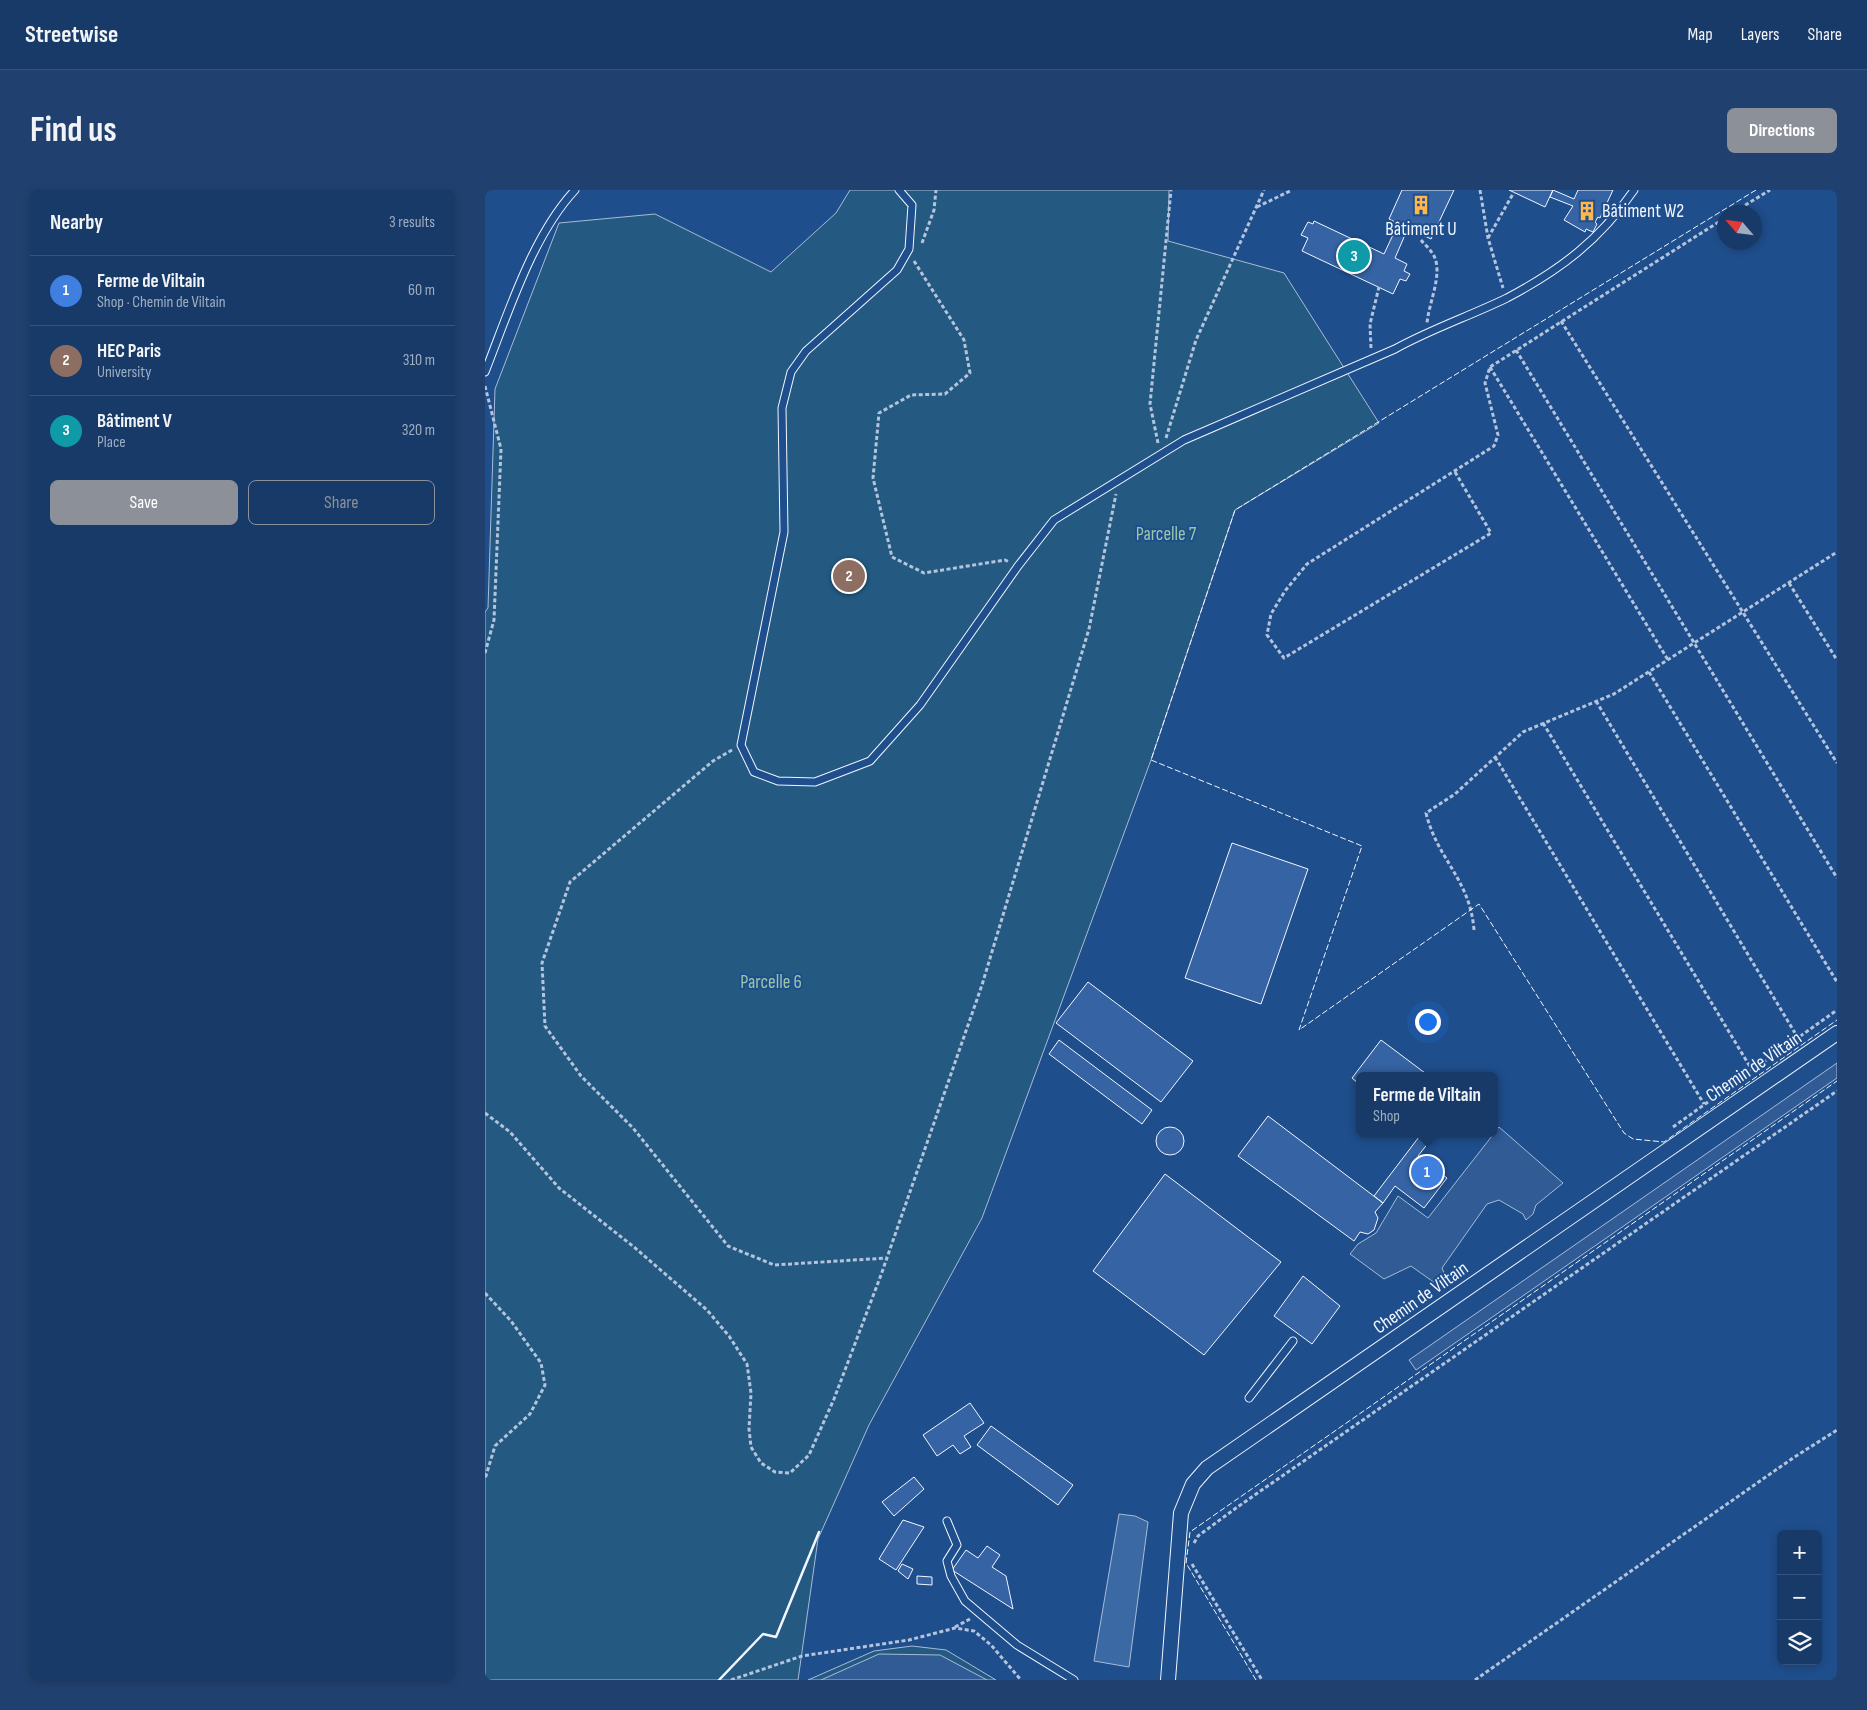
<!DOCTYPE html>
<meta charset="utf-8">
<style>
body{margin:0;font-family:"Sofia Sans Condensed",sans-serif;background:#20416f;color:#f1f3f6}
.controls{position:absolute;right:15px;bottom:15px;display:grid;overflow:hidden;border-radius:8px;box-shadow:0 2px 8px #0003}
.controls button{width:45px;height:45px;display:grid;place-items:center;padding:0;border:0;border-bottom:1px solid #36547d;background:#173a69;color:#f1f3f6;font:25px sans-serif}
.compass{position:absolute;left:1232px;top:15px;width:45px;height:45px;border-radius:50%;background:#173a69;box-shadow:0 2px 8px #0003;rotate:298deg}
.you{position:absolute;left:942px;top:831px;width:18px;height:18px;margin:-12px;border:4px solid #fff;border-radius:50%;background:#1a73e8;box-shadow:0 0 0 8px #1a73e833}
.badge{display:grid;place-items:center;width:32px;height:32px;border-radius:50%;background:#8c9099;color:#fff;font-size:16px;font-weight:700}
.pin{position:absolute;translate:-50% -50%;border:2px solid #fff;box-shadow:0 1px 5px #0006}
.popup{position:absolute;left:871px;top:882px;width:142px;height:65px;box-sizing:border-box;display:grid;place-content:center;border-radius:8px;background:#173a69;filter:drop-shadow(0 1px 4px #0005);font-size:16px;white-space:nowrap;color:#9eadc0}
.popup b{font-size:19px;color:#f1f3f6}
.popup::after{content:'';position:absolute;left:50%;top:100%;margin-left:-10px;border:10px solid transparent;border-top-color:#173a69}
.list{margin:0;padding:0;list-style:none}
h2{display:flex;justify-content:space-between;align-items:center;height:65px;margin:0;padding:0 20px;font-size:21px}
h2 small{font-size:16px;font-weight:400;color:#9eadc0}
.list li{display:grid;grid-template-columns:32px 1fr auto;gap:15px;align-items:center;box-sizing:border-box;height:70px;padding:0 20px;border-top:1px solid #36547d}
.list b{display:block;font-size:19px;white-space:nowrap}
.list p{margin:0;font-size:16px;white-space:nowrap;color:#9eadc0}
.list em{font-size:16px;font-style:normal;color:#9eadc0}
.actions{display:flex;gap:10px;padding:15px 20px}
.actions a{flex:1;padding:11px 0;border:1px solid #8c9099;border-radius:8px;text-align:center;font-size:18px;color:#8c9099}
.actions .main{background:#8c9099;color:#fff}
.icon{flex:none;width:28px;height:28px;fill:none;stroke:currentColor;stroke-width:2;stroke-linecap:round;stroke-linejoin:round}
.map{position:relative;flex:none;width:1352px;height:1490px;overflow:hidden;border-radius:8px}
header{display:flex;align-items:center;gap:30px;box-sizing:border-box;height:70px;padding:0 25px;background:#173a69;border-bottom:1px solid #36547d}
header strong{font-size:24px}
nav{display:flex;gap:28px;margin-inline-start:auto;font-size:18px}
.intro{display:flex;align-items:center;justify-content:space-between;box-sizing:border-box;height:120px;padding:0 30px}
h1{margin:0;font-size:35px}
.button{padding:12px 22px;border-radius:8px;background:#8c9099;color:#fff;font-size:18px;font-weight:700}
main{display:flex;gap:30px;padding:0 30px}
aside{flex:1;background:#173a69;border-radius:8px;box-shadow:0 2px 8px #0003}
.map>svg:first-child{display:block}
.green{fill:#245a82;stroke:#a8bbd7}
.parking{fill:#305b95;stroke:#a8bbd7}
.water{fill:#3b69a3;stroke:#a8bbd7}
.building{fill:#3563a3;stroke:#f2f6ff}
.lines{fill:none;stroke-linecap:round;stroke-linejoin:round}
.lane-casing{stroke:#f2f6ff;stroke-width:9}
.street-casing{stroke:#f2f6ff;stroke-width:16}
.path{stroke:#b3c4dc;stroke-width:3;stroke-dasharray:4 2.5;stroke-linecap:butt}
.lane{stroke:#1f4e8c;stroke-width:7}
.street{stroke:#1f4e8c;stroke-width:14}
.fence{stroke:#f2f6ff;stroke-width:1;stroke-dasharray:6 2.5;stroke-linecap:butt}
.wall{stroke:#f2f6ff;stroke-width:2.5}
.labels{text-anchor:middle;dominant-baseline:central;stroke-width:4;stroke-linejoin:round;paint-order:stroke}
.poi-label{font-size:19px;fill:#f2f6ff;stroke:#1f4e8c;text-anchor:start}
.park-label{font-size:19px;fill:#97c8a6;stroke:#1f4e8c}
.street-label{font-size:19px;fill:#f2f6ff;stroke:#1f4e8c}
</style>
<header>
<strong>Streetwise</strong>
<nav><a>Map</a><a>Layers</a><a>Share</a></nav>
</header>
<div class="intro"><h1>Find us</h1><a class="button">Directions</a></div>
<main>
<aside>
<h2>Nearby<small>3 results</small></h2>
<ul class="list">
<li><span class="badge" style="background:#3f7fe0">1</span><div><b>Ferme de Viltain</b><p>Shop · Chemin de Viltain</p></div><em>60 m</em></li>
<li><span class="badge" style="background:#8d6e63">2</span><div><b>HEC Paris</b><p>University</p></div><em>310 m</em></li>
<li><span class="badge" style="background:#0f9aa8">3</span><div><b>Bâtiment V</b><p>Place</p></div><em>320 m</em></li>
</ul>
<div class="actions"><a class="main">Save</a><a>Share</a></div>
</aside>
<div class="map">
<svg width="1352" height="1490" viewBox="0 0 1352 1490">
<rect width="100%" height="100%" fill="#1f4e8c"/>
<path class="green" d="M365,0H684L683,51L799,83L894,233L750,320L666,570L497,1028L384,1235L333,1349L313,1490H0V422L3,418L10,199L74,33L170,24L286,82L351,23Z
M427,1456L461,1460L511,1490H323L389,1461Z"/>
<path class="parking" d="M1352,873V888L931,1180L924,1170Z
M1014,937L1078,993L1051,1015L1048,1024L1041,1030L1038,1024L1014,1010L1002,1014L957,1078L962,1090L957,1098L926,1076L899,1089L865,1064L873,1054L891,1043L913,1006L943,1028Z
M394,1464L455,1465L502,1490H336Z"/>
<path class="water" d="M634,1324L650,1326L663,1332L644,1477L609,1471Z"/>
<path class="building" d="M917,0H969L946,49L904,29Z
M1024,0H1068L1060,17Z
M1068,0L1089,9L1093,0H1128L1115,28L1113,27L1110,32L1112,34L1108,42L1101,39L1100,42L1079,30L1088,16L1065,7Z
M829,31L899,64L913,34L923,38L910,68L922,74L919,81L925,84L921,91L915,89L908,104L817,61L823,48L816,45L823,32L828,34Z
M747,653L823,679L776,814L700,788Z
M603,792L708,871L676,912L571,833Z
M574,850L667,920L657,934L564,864Z
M896,850L944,886H874V894L867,888Z
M783,926L898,1013L890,1022L893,1028L889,1040L883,1044L875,1042L869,1051L753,966Z
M671 951a14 14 0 1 1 28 0a14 14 0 1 1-28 0Z
M937,943H941L947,948L933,966L962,988L939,1018L910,996L898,1013L889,1006Z
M680,984L796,1072L719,1165L608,1081Z
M818,1086L855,1116L827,1154L789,1126Z
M485,1213L499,1233L479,1246L486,1257L475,1264L468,1255L452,1266L438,1245Z
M506,1236L588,1295L573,1315L492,1255Z
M429,1287L439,1299L409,1326L397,1312Z
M418,1330L439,1337L411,1380L394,1369Z
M502,1356L515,1365L507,1377L521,1386L528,1419L467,1380L481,1360L493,1368Z
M417,1374L428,1379L423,1389L413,1381Z
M432,1386L447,1387V1395L432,1394Z"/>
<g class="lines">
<defs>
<path id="lane" d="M414,0L427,15L424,59L412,80L321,161L306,182L297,218L299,342L256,555L269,582L293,591L330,592L385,571L435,515L533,376L569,330L699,250L910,159C946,139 985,126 1022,108C1075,80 1115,50 1149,0
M0,182C23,124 47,46 90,0
M764,1208L808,1151
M462,1331L472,1355L462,1371L466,1386L480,1411L532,1455L589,1490"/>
<path id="street" d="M683,1490L696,1323L708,1294L722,1278L1352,843"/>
</defs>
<use href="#lane" class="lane-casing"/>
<use href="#street" class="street-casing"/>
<path class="path" d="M995,0L1003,48L1018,98
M772,17L807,0
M1249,22L1285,0
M1003,48L1029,2
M936,50C940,55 946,60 949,66C958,84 944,112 942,133
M437,53L449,20L451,0
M429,71L479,150L485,183L460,204L426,205L394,223L388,288L407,367L439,383L520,370L524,372
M1076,131L1352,573
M886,158L885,134L894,97
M1031,160L1352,688
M1005,177L1183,470
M0,196L16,259L9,430L0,463
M681,248L711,150L779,0
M673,253L665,214L686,0
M970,282L1006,343L799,468L782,445L786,424L800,401L822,374L1009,256L1013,245L1000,193L1005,177L1240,28
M1304,393L1352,470
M1164,482L1352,792
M1111,511L1313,848
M1058,533L1267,880
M247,560L228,571L85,692L57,773L60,836L96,886L148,938L243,1056L289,1075L402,1068
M1010,567L1219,914
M989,740C985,689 952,669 941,623L970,604L1038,542L1129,504L1352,362
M0,923L25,942L74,998L149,1057L222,1120L244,1146L262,1174L266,1203L264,1239L266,1257L276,1273L290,1282L305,1283L324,1265L349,1209L396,1085L497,795L604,439L631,304
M1188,937L1352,820
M0,1103L26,1131L56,1173L60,1195L45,1224L10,1256L0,1289
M709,1353L713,1346L751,1318L1352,901
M707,1374L777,1490
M470,1437L485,1429
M246,1490L317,1466L424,1450L470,1438L489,1441L506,1455L536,1490
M990,1490L1308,1268L1352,1240"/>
<use href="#lane" class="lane"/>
<use href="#street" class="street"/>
<path class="fence" d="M1271,0L750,320L666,570L877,656L814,840L994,714L1139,943L1148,949L1179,952L1352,830
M771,1490L701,1373L705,1342L1352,891"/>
<path class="wall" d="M234,1490L278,1444L291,1447L334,1342"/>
</g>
<defs>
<symbol id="building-bare" viewBox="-9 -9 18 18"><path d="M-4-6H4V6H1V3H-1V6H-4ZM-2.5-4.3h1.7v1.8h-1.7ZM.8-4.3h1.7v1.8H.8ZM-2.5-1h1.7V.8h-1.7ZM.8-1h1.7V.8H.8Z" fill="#ffb74d" stroke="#1f4e8c" stroke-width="2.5" paint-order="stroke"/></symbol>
</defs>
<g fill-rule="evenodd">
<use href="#building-bare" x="922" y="1" width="28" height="28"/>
<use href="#building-bare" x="1088" y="7" width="28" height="28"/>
</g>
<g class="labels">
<g class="poi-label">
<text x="1117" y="21">Bâtiment W2</text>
<text x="936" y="39" text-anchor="middle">Bâtiment U</text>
</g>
<g class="park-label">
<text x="681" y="344">Parcelle 7</text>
<text x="286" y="792">Parcelle 6</text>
</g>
<g class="street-label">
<text transform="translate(1269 877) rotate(-34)">Chemin de Viltain</text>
<text transform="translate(936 1108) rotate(-35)">Chemin de Viltain</text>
</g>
</g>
</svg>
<div class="controls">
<button>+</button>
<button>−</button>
<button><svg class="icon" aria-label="layers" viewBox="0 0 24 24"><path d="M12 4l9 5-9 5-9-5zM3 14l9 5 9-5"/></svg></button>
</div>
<svg class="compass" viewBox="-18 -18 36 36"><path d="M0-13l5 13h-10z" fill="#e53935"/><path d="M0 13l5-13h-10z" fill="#9eadc0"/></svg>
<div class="you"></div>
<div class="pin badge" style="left:942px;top:982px;background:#3f7fe0">1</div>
<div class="popup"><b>Ferme de Viltain</b>Shop</div>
<div class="pin badge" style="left:364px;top:386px;background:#8d6e63">2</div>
<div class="pin badge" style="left:869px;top:66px;background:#0f9aa8">3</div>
</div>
</main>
